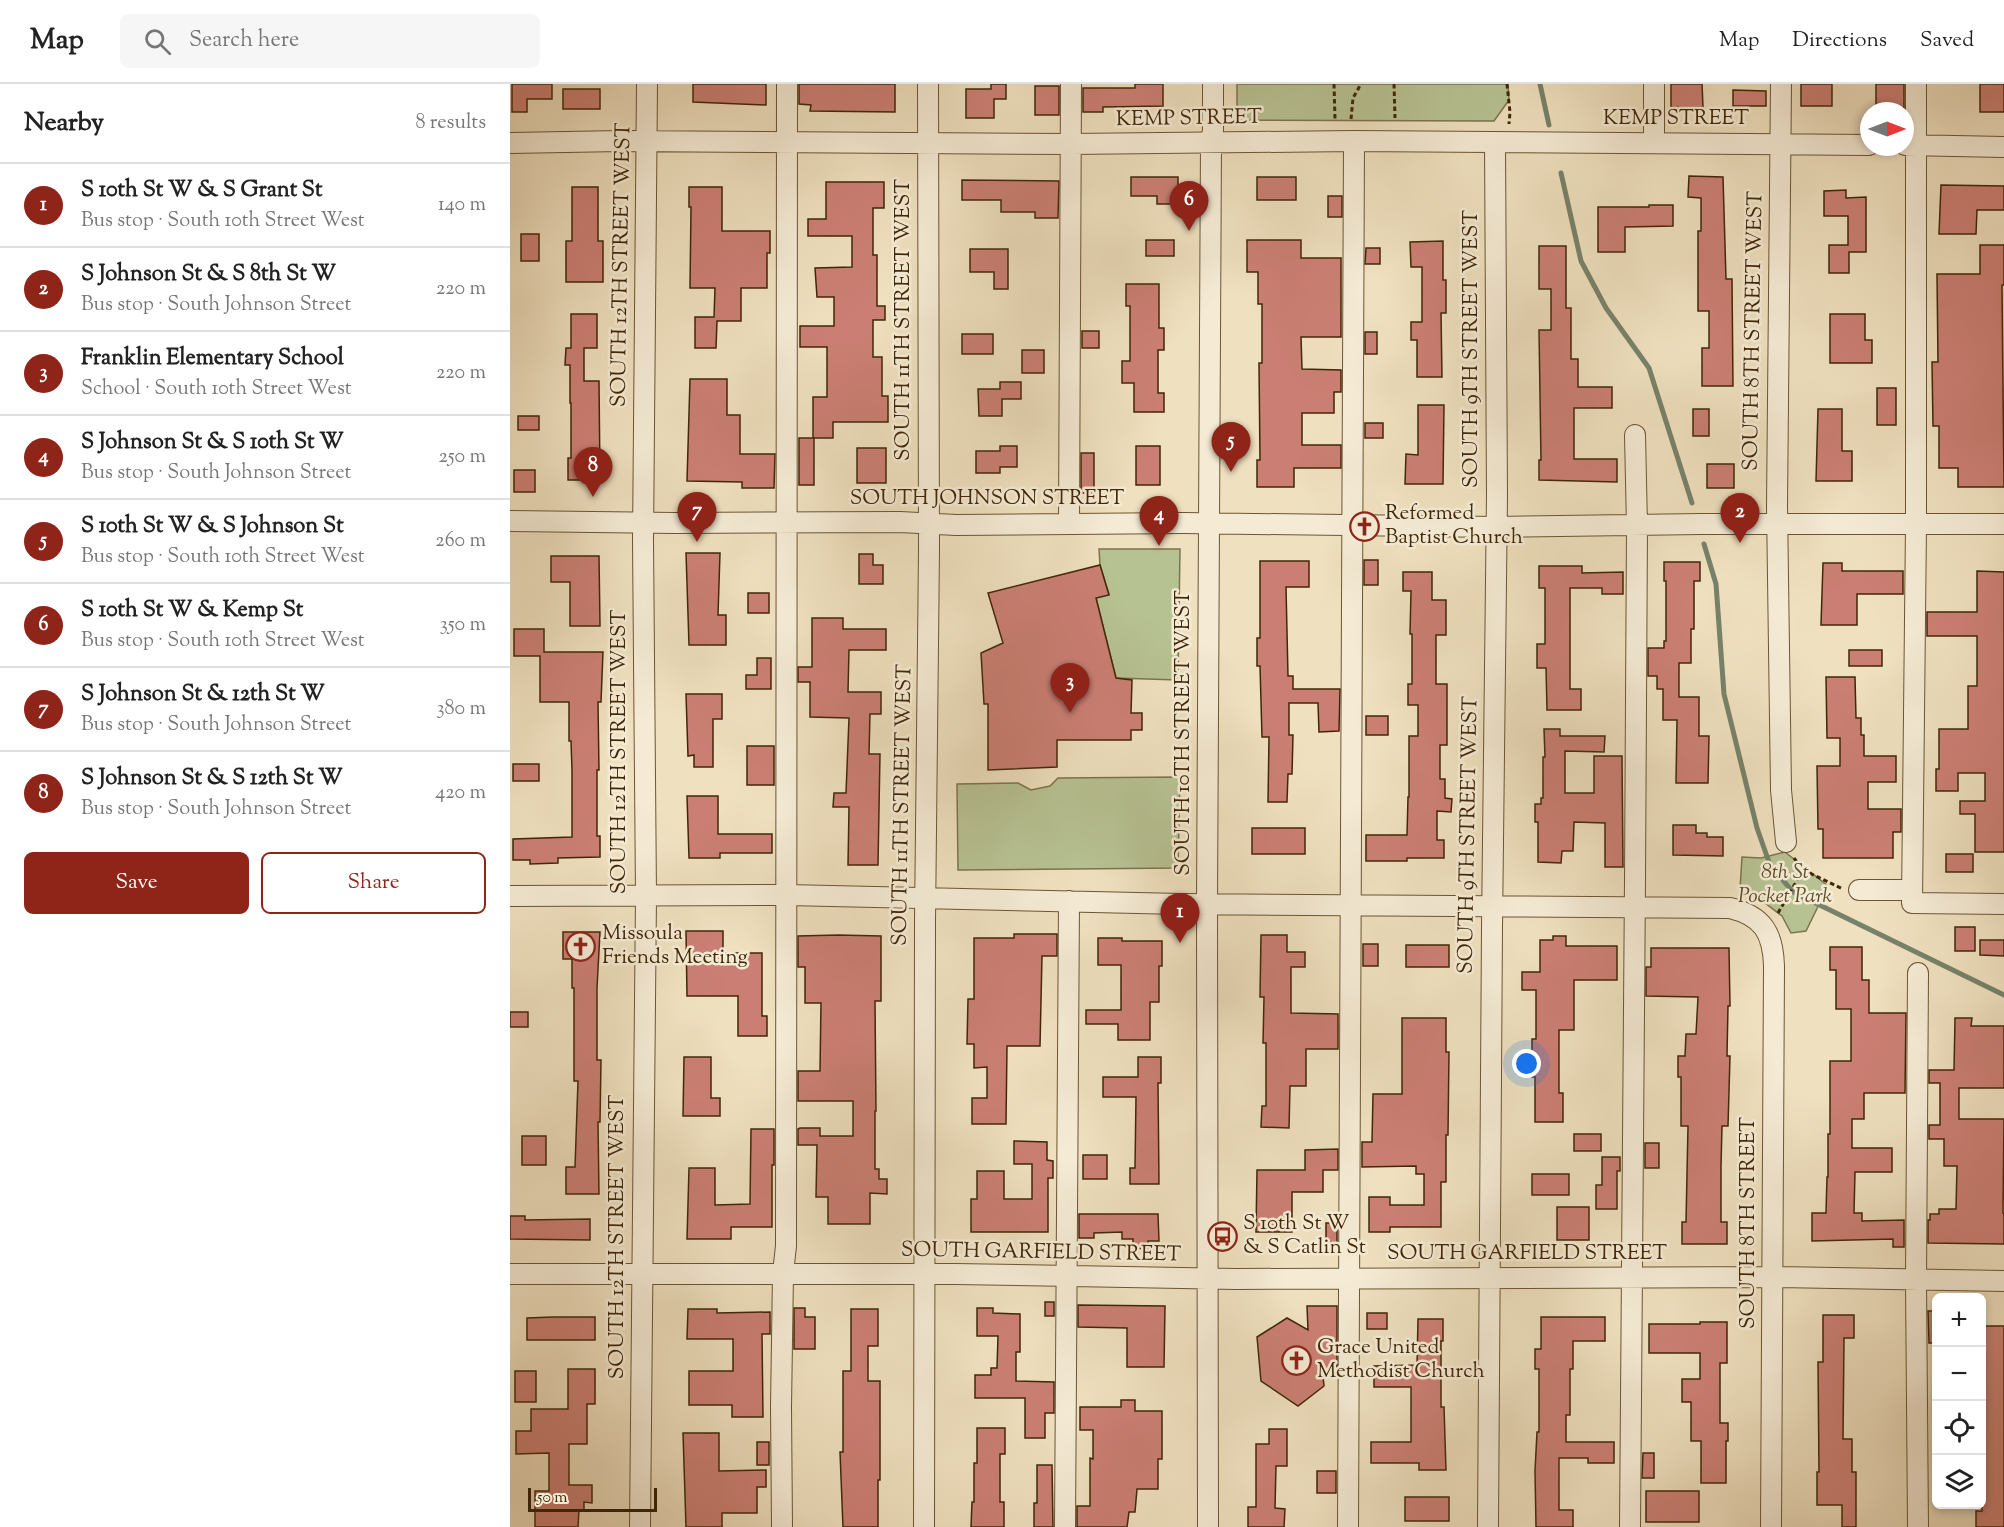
<!DOCTYPE html>
<meta charset="utf-8">
<style>
body{margin:0;font-family:"Sorts Mill Goudy",serif;background:#f6f6f6;color:#222}
.controls{position:absolute;right:18px;bottom:18px;display:grid;overflow:hidden;border-radius:9px;box-shadow:0 3px 9px #0003}
.controls button{width:54px;height:54px;display:grid;place-items:center;padding:0;border:0;border-bottom:2px solid #e0e0e0;background:#fff;color:#222;font:30px sans-serif}
.compass{position:absolute;left:1350px;top:18px;width:54px;height:54px;border-radius:50%;background:#fff;box-shadow:0 3px 9px #0003;rotate:90deg}
.scale{position:absolute;left:18px;bottom:15px;width:129px;box-sizing:border-box;padding-left:6px;border:3px solid #412707;border-top:0;font-size:16px;line-height:21px;white-space:nowrap;color:#412707;-webkit-text-stroke:4px #f5ebd5;paint-order:stroke}
.you{position:absolute;left:1017px;top:980px;width:21px;height:21px;margin:-15px;border:4px solid #fff;border-radius:50%;background:#1a73e8;box-shadow:0 0 0 9px #1a73e833}
.badge{display:grid;place-items:center;width:39px;height:39px;border-radius:50%;background:#8f2418;color:#fff;font-size:20px;font-weight:700}
.pin{position:absolute;translate:-50% -50px;filter:drop-shadow(0 2px 3px #0008)}
.pin::after{content:'';position:absolute;top:32px;width:21px;height:18px;background:inherit;clip-path:polygon(0 0,100% 0,50% 100%)}
.list{margin:0;padding:0;list-style:none}
h2{display:flex;justify-content:space-between;align-items:center;height:78px;margin:0;padding:0 24px;font-size:26px}
h2 small{font-size:20px;font-weight:400;color:#767676}
.list li{display:grid;grid-template-columns:39px 1fr auto;gap:18px;align-items:center;box-sizing:border-box;height:84px;padding:0 24px;border-top:2px solid #e0e0e0}
.list b{display:block;font-size:22px;white-space:nowrap}
.list p{margin:0;font-size:20px;white-space:nowrap;color:#767676}
.list em{font-size:20px;font-style:normal;color:#767676}
.actions{display:flex;gap:12px;padding:18px 24px}
.actions a{flex:1;padding:14px 0;border:2px solid #8f2418;border-radius:9px;text-align:center;font-size:21px;color:#8f2418}
.actions .main{background:#8f2418;color:#fff}
.icon{flex:none;width:33px;height:33px;fill:none;stroke:currentColor;stroke-width:2;stroke-linecap:round;stroke-linejoin:round}
.map{position:relative;flex:none;width:1494px;height:1443px;overflow:hidden}
header{display:flex;align-items:center;gap:36px;box-sizing:border-box;height:84px;padding:0 30px;background:#fff;border-bottom:2px solid #e0e0e0}
header strong{font-size:28px}
nav{display:flex;gap:33px;margin-inline-start:auto;font-size:21px}
.search{width:420px;height:54px;background:#f6f6f6;display:flex;align-items:center;gap:15px;box-sizing:border-box;padding:0 21px;border-radius:9px;color:#767676;font-size:22px}
main{display:flex}
aside{flex:1;background:#fff}
.map>svg:first-child{display:block}
.green{fill:#b7c293;stroke:#7c744d;stroke-width:1.5}
.lines{fill:none;stroke-linecap:round;stroke-linejoin:round}
.stream{stroke:#77826a;stroke-width:5}
.building{fill:#cb7f74;stroke:#412707;stroke-width:1.5}
.minor-casing{stroke:#6c5535;stroke-width:22}
.path{stroke:#412707;stroke-width:3;stroke-dasharray:4.5 3;stroke-linecap:butt}
.minor{stroke:#f5ebd5;stroke-width:20}
.labels{text-anchor:middle;dominant-baseline:central;stroke-width:5;stroke-linejoin:round;paint-order:stroke}
.street-label{font-size:21px;fill:#412707;stroke:#f5ebd5}
.poi-label{font-size:21px;fill:#412707;stroke:#f5ebd5;text-anchor:start}
.park-label{font-size:21px;font-style:italic;fill:#5e4e2a;stroke:#f5ebd5}
</style>
<header>
<strong>Map</strong>
<div class="search"><svg class="icon" aria-label="search" viewBox="0 0 24 24"><circle cx="10" cy="10" r="6"/><path d="M15 15l6 6"/></svg>Search here</div>
<nav><a>Map</a><a>Directions</a><a>Saved</a></nav>
</header>
<main>
<aside>
<h2>Nearby<small>8 results</small></h2>
<ul class="list">
<li><span class="badge">1</span><div><b>S 10th St W &amp; S Grant St</b><p>Bus stop · South 10th Street West</p></div><em>140 m</em></li>
<li><span class="badge">2</span><div><b>S Johnson St &amp; S 8th St W</b><p>Bus stop · South Johnson Street</p></div><em>220 m</em></li>
<li><span class="badge">3</span><div><b>Franklin Elementary School</b><p>School · South 10th Street West</p></div><em>220 m</em></li>
<li><span class="badge">4</span><div><b>S Johnson St &amp; S 10th St W</b><p>Bus stop · South Johnson Street</p></div><em>250 m</em></li>
<li><span class="badge">5</span><div><b>S 10th St W &amp; S Johnson St</b><p>Bus stop · South 10th Street West</p></div><em>260 m</em></li>
<li><span class="badge">6</span><div><b>S 10th St W &amp; Kemp St</b><p>Bus stop · South 10th Street West</p></div><em>350 m</em></li>
<li><span class="badge">7</span><div><b>S Johnson St &amp; 12th St W</b><p>Bus stop · South Johnson Street</p></div><em>380 m</em></li>
<li><span class="badge">8</span><div><b>S Johnson St &amp; S 12th St W</b><p>Bus stop · South Johnson Street</p></div><em>420 m</em></li>
</ul>
<div class="actions"><a class="main">Save</a><a>Share</a></div>
</aside>
<div class="map">
<svg width="1494" height="1443" viewBox="0 0 1494 1443">
<rect width="100%" height="100%" fill="#efe0bf"/>
<filter id="stains"><feTurbulence type="fractalNoise" baseFrequency=".00333" numOctaves="4"/><feColorMatrix values="0 0 0 0 .2 0 0 0 0 .09 0 0 0 0 .02 0 0 0 .5 -.17"/></filter>
<radialGradient id="worn" r=".72"><stop offset=".6" stop-color="#630" stop-opacity="0"/><stop offset="1" stop-color="#630" stop-opacity=".3"/></radialGradient>
<path class="green" d="M727,0H998L999,16L984,37L727,36Z
M589,465H670L668,596L606,594L586,514L599,510L590,481Z
M670,693L668,784L448,786L447,700L508,699L521,706L540,702L548,694Z
M1275,768L1318,802L1296,847L1281,849L1272,832L1238,806L1230,805L1232,773L1251,774Z"/>
<g class="lines">
<path class="stream" d="M1030,0L1039,41
M1051,89L1071,177L1096,224L1139,284L1182,419
M1194,460L1206,500L1214,610L1247,744L1260,781L1283,808L1494,911"/>
</g>
<path class="building" d="M2,0H42V15H17V28H2Z
M183,0H256V21L183,18Z
M289,0H385V28L300,27L301,21L289,20Z
M481,0H496V15H484V34H456V5H481Z
M625,0H653V22L593,23V28H573V4H625Z
M1161,0H1192L1193,23H1161Z
M1291,0H1322V22H1291Z
M1366,0H1394V24H1366Z
M1470,0H1494V28H1470Z
M525,2H549V31H525Z
M53,5H90V25H53Z
M1223,6L1256,7V22H1223Z
M1179,92L1213,93L1216,195H1222L1223,302H1192V264H1199V227H1188V147H1191V114L1178,113Z
M621,93H668V120H647V112H621Z
M747,93H786V116H747Z
M452,96L549,97L548,134H525V128H491V116H452Z
M316,98H374V124H363V171H367V222H375V236H363V273H372V312H378V338H323V354H303V313H317V263H290V242H324V213H307L305,184L342,183V152H298V135H316Z
M1431,101L1494,102V126H1467L1466,150H1429Z
M62,103H88V157H93V198H56V157H62Z
M179,103H212V147H260V169H257V204H231V237H207L206,264H185V233H204L205,204H180L181,123H179Z
M1336,106V114L1356,113V168H1339V189H1319V161H1338V132H1314V107Z
M818,112H832V133H818Z
M1139,121H1163V142L1115,143V168H1088V123H1139Z
M11,150H29V177H11Z
M636,156H664V172H636Z
M737,156H791V174H831V253H791L792,285L831,286V308H824V329H792V361H831V384H784V403H747V376H750L749,279H752V220H748V188H737Z
M933,157V196H936V229H931L932,293H907V256H901V238H912V183H901L900,158Z
M1470,161H1494V201H1492L1494,403H1448V384H1429V342H1423L1422,278H1428L1427,190H1470Z
M1029,162H1056V224H1061V275H1068V303H1102V324H1064V375H1107V398L1029,396V376H1031L1029,246H1041V205H1029Z
M856,164H870V180H855Z
M460,165H498V205H484V188H460Z
M616,200H649V244H654V266H648V309H654V328H624V299H612V277H620V222H616Z
M61,230H87V264H74V297H89L90,396H58V374H61V319H60V281H55L56,264H61Z
M1320,230H1355V256H1362V279H1320Z
M572,247H589V264H572Z
M855,248H867V270H855Z
M452,250H483V270H452Z
M512,266H534V289H512Z
M180,295H217V331H230V370H265L264,404H232V398L177,397Z
M490,298H511V315H492V332H469L468,305H490Z
M1367,304H1386V341H1367Z
M908,321H934L933,400H895L896,370L908,371Z
M1183,325H1199V352H1183Z
M1308,325H1332V367H1342V397H1306Z
M8,332H29V346H8Z
M855,339H873V354H855Z
M289,354H304V401H289Z
M490,362H507V383H490V389H466V367H490Z
M626,362H650V401H626Z
M347,364H376V399H347Z
M571,369H584V409H571Z
M1197,380H1224V404H1197Z
M4,386H25V408H4Z
M176,469H210L208,531H216V561H179Z
M349,470H363V481H373V500H349Z
M41,472H89L90,542H60V498H41Z
M854,476H868V501H854Z
M750,477H799V503H776L778,592H783V605H830L829,647L809,648L808,619H779V651H783L782,690H778L777,718H758L759,653H752L750,582H747V554H750Z
M1154,478H1190V497H1184V545H1181V579H1169V613H1189V652H1199L1198,699H1166L1167,636H1153V605H1147V592H1138V564H1154V557H1156V497H1154Z
M1313,479H1332V487H1393V510H1347V541H1311Z
M590,481L599,511L586,514L606,594L622,596L621,629H632V646H621V656H547V683L478,686V620H474L471,569L493,559L478,509Z
M1029,482H1072V489L1113,488V510H1092V504H1060V605H1071V626H1037L1036,584H1027V560H1035V504H1029Z
M1467,487L1494,488V768H1465V730H1450V717H1475V689H1448V707H1426V685H1429V645H1458V602H1467V552H1417V528H1467Z
M893,488H922V516H936V551H926V600H937V661H930V695H935V714L942,715L941,728L927,727V756H934V774H897V777H856V751H897L898,713H899V652H908V621H898V600H902V550H900L901,507H893Z
M238,509H259V529H238Z
M302,534H333V545H376V566H339L338,608H371V630H360L359,670H370L368,781H338L339,723H323L324,709H336L339,634L300,633V598H288V583H302Z
M4,545H34V568H93L91,618H88L89,686H87V752H90V773L48,774V779L20,780V776H3V755L62,753V687L61,657H59V618H30V572H4Z
M1339,566H1372V582H1339Z
M247,574H261V605H236V591H247Z
M1316,593H1345L1346,634H1351V651H1354V672H1386V698H1358V725H1391V748H1383V774H1313V745H1308L1307,682H1330V654H1317Z
M176,610H212V635H203V683H184V671L178,672Z
M856,632H878V651H856Z
M1034,645H1050V652H1095L1094,668L1055,667V709H1084V672H1112L1113,783H1095V739L1064,738L1063,767H1052L1051,779L1028,778V738H1025V720H1031V714H1033V673H1035Z
M237,662H264V701H237Z
M3,680H29V697H3Z
M177,712H208V750H262V769H210V774H179Z
M1163,741H1186V749H1197V753H1213V772L1163,771Z
M742,744H795V770H742Z
M1436,770H1463V788H1436Z
M1445,843H1465V867H1445Z
M176,847H213V869H252V932H257V952H228V912H177Z
M53,848H90L87,904V976H91L90,1038H88L89,1110H56V1083H65L68,997H64V904H62V875H53Z
M504,850H547V872H532L530,962H497L496,1040H462V1014H477V983L464,984V960H457L458,915H464V854H504Z
M328,851L371,852V917H365L366,1027H365V1085H369V1095H377V1110L360,1109V1140H318V1113H306L307,1061H288V1045L290,1044H310V1052H343V1017H288V987H310L311,919H295V883H288V852Z
M751,851H777V868H795V883H781V929L828,930V965H796V1002H780L779,1044L751,1043L752,1022H756V959H753L754,913H750Z
M1043,852H1056V862H1107V896H1064V946H1049V1009H1053V1038H1025V993H1022V955H1026V906H1012V888H1030V856H1043Z
M588,854H612V857H652V882H649V918H640V956H608V940H576V926H611V881H588Z
M1470,856H1494V872L1470,871Z
M853,860H868V882H853Z
M896,861H939V883H896Z
M1320,863H1352V896H1359V929H1396L1395,1009H1354V1035H1342V1064H1382V1088H1345L1344,1129H1352V1137L1394,1136V1163H1383V1155L1302,1157V1129H1316L1317,1093H1318V1050H1320V977H1341V925H1326V886H1320Z
M1141,864H1219L1220,922H1218L1217,972H1220L1218,1042H1212L1211,1082V1138H1217V1160H1172V1138H1176L1178,1042H1171V993H1168V972H1175L1176,950H1186L1188,913L1136,912V883H1141Z
M0,928H18V943H0Z
M892,934H936V968H939L938,1051H936V1098H931V1143H880V1148H859V1113H880V1121H914V1090H906V1082L852,1083V1058H862L863,1010H892Z
M1445,934H1462L1461,942H1494V1004H1449V1035H1494L1493,1129H1494V1160L1418,1159V1136H1420V1130H1429V1125H1446L1447,1082H1434V1055H1419V1041H1430V999H1419V986H1444Z
M174,973H201V1014H210V1032H173Z
M628,973H651V999H648L649,1100H620V1084H625L626,1013H593V993H628Z
M241,1045H264V1081H262V1143H221V1155H177L179,1084H205V1121L240,1120Z
M1064,1050H1091V1067H1064Z
M12,1052H36V1081H12Z
M504,1057L537,1058V1076L543,1077V1094H538V1148H461V1115H467V1087H494V1115H522V1080H504Z
M1135,1059H1149V1084H1135Z
M828,1065V1086H813V1108H782V1148H746L747,1086H795V1066Z
M573,1071H597V1095H573Z
M1092,1073H1110V1087H1107V1125H1086V1101H1092Z
M1022,1090H1059V1111H1022Z
M1047,1123H1079V1156H1047Z
M569,1130H648L649,1157H638V1164L623,1165V1155H612V1148L584,1149V1154H569Z
M0,1132H15V1136L80,1135V1156L0,1155Z
M816,1139H827V1162H816Z
M535,1218H544V1232H535Z
M568,1221L655,1222L654,1283H617V1244L568,1243Z
M797,1222H827V1291L813,1292L814,1302L788,1322L751,1297L747,1253L777,1234L798,1246Z
M284,1224H295V1233H305V1265H284Z
M467,1224H483V1229L510,1230V1268H506V1297L544,1298V1329H535V1354H515V1314H465V1291H481V1284H487L488,1252H467Z
M178,1225H207V1229L260,1228V1250H252L253,1333H222V1321H179V1287H223V1255H177Z
M341,1225H368V1262H358V1297H370V1396H368V1443H333L330,1368H333V1287H341Z
M1418,1227H1426V1259H1419Z
M857,1229H877V1245H857Z
M1313,1231H1344V1254H1334L1333,1355H1342V1388H1346V1443H1332V1421H1307V1388H1309L1308,1278H1313Z
M43,1233H85V1256H17V1234Z
M1031,1233H1095V1257H1063V1285H1060V1331H1056V1358H1104V1379H1078V1374H1049V1426H1063V1443H1026L1025,1387L1027,1348H1029V1285H1025V1265H1031Z
M908,1235H933V1257H931V1323H934L936,1386H909V1379H861V1358H901V1303H864V1282L907,1281Z
M1190,1238H1217V1279H1210V1339H1218V1357H1216V1399H1191V1357H1181V1318H1172V1295H1190V1269H1139V1240H1190Z
M1472,1242H1494V1443H1466V1427H1472Z
M58,1285H85V1320H77V1360H59V1401H82V1419L74,1418V1426H69L68,1443H25V1407H39V1369L6,1370V1347H21V1325H58Z
M5,1287H26V1318H5Z
M611,1316H625V1327H652V1375H648V1405H627L625,1428H619L617,1443H567V1422H580V1374L583,1375V1346H570V1323H611Z
M467,1344H495V1370H490V1418H494V1443H461L462,1418H464V1379H467Z
M759,1345H777V1382H766L765,1424L775,1425L774,1443H738V1423H746V1360H759Z
M173,1349H209V1387L256,1386V1403H247V1429H212V1443H176Z
M247,1358H259V1381H247Z
M1133,1369H1144V1394H1132Z
M527,1381H542L543,1443H524V1419H527Z
M807,1387H826V1409H807Z
M1136,1407H1189V1438H1136Z
M895,1413H939V1437H895Z"/>
<g class="lines">
<defs>
<path id="minor" d="M1271,0L1267,422L1271,706L1276,758
M1406,0V441L1402,819L1494,820
M0,59L111,57L561,60L844,57L1359,61
M1144,59V0
M1395,61L1494,63
M0,437L165,439L390,438L446,441L673,439L986,443L1191,440H1494
M559,440L561,0
M1349,806H1402
M0,812L277,811L671,820L1220,824C1253,832 1263,849 1264,882L1261,1443
M1408,889L1406,1196L1408,1443
M0,1190H445L726,1195L1262,1193L1494,1197
M130,1443L136,812L133,456L137,0
M272,1443L271,1323L273,1189L276,1162L277,0
M414,1443L415,838L419,466L418,0
M555,1443L559,817
M698,1443L697,820L701,59L703,46V0
M838,1443L844,57
M978,1443L982,843L987,411L985,59
M1120,1443L1125,796L1127,442L1125,351"/>
</defs>
<use href="#minor" class="minor-casing"/>
<path class="path" d="M824,0L825,35
M884,0L885,34
M997,0L1000,28L999,40
M841,35L843,14L851,0
M1284,774L1293,786L1333,805
M1268,829L1293,786"/>
<use href="#minor" class="minor"/>
</g>
<defs>
<symbol id="church-ring" viewBox="-11 -11 22 22"><circle r="9.5" fill="#f5ebd5" stroke="#8f2418" stroke-width="1.5"/><path d="M-1.2-6h2.4v3.5h3.3v2.4h-3.3V6h-2.4V-.1h-3.3v-2.4h3.3Z" fill="#8f2418"/></symbol>
<symbol id="bus-ring" viewBox="-11 -11 22 22"><circle r="9.5" fill="#f5ebd5" stroke="#8f2418" stroke-width="1.5"/><path d="M-5-6H5V4H4V6H2V4H-2V6H-4V4H-5ZM-3.5-4V0h7V-4ZM-3.5 1.2v1.5H-2V1.2ZM2 1.2v1.5H3.5V1.2Z" fill="#8f2418"/></symbol>
</defs>
<g fill-rule="evenodd">
<use href="#church-ring" x="838" y="426" width="33" height="33"/>
<use href="#church-ring" x="54" y="846" width="33" height="33"/>
<use href="#bus-ring" x="696" y="1136" width="33" height="33"/>
<use href="#church-ring" x="770" y="1260" width="33" height="33"/>
</g>
<g class="labels">
<g class="street-label">
<text transform="translate(679 35) rotate(-1)">KEMP STREET</text>
<text x="1166" y="35">KEMP STREET</text>
<text transform="translate(112 181) rotate(-89)">SOUTH 12TH STREET WEST</text>
<text transform="translate(394 236) rotate(-90)">SOUTH 11TH STREET WEST</text>
<text transform="translate(1244 247) rotate(-89)">SOUTH 8TH STREET WEST</text>
<text transform="translate(962 265) rotate(-90)">SOUTH 9TH STREET WEST</text>
<text x="477" y="415">SOUTH JOHNSON STREET</text>
<text transform="translate(674 649) rotate(-90)">SOUTH 10TH STREET WEST</text>
<text transform="translate(110 668) rotate(-90)">SOUTH 12TH STREET WEST</text>
<text transform="translate(393 721) rotate(-89)">SOUTH 11TH STREET WEST</text>
<text transform="translate(959 751) rotate(-89)">SOUTH 9TH STREET WEST</text>
<text transform="translate(1239 1139) rotate(-90)">SOUTH 8TH STREET</text>
<text transform="translate(108 1153) rotate(-90)">SOUTH 12TH STREET WEST</text>
<text transform="translate(531 1169) rotate(1)">SOUTH GARFIELD STREET</text>
<text x="1017" y="1170">SOUTH GARFIELD STREET</text>
</g>
<g class="poi-label">
<text x="875" y="430">Reformed<tspan x="875" dy="24">Baptist Church</tspan></text>
<text x="92" y="850">Missoula<tspan x="92" dy="24">Friends Meeting</tspan></text>
<text x="733" y="1140">S 10th St W<tspan x="733" dy="24">&amp; S Catlin St</tspan></text>
<text x="807" y="1264">Grace United<tspan x="807" dy="24">Methodist Church</tspan></text>
</g>
<g class="park-label">
<text x="1275" y="789">8th St<tspan x="1275" dy="24">Pocket Park</tspan></text>
</g>
</g>
<rect width="100%" height="100%" filter="url(#stains)"/>
<rect width="100%" height="100%" fill="url(#worn)"/>
</svg>
<div class="controls">
<button>+</button>
<button>−</button>
<button><svg class="icon" aria-label="locate" viewBox="0 0 24 24"><circle cx="12" cy="12" r="6"/><path d="M12 2v4M12 18v4M2 12h4M18 12h4"/></svg></button>
<button><svg class="icon" aria-label="layers" viewBox="0 0 24 24"><path d="M12 4l9 5-9 5-9-5zM3 14l9 5 9-5"/></svg></button>
</div>
<svg class="compass" viewBox="-18 -18 36 36"><path d="M0-13l5 13h-10z" fill="#e53935"/><path d="M0 13l5-13h-10z" fill="#767676"/></svg>
<div class="scale">50 m</div>
<div class="you"></div>
<div class="pin badge" style="left:670px;top:859px">1</div>
<div class="pin badge" style="left:1230px;top:459px">2</div>
<div class="pin badge" style="left:560px;top:629px">3</div>
<div class="pin badge" style="left:649px;top:462px">4</div>
<div class="pin badge" style="left:721px;top:388px">5</div>
<div class="pin badge" style="left:679px;top:147px">6</div>
<div class="pin badge" style="left:187px;top:458px">7</div>
<div class="pin badge" style="left:83px;top:413px">8</div>
</div>
</main>
